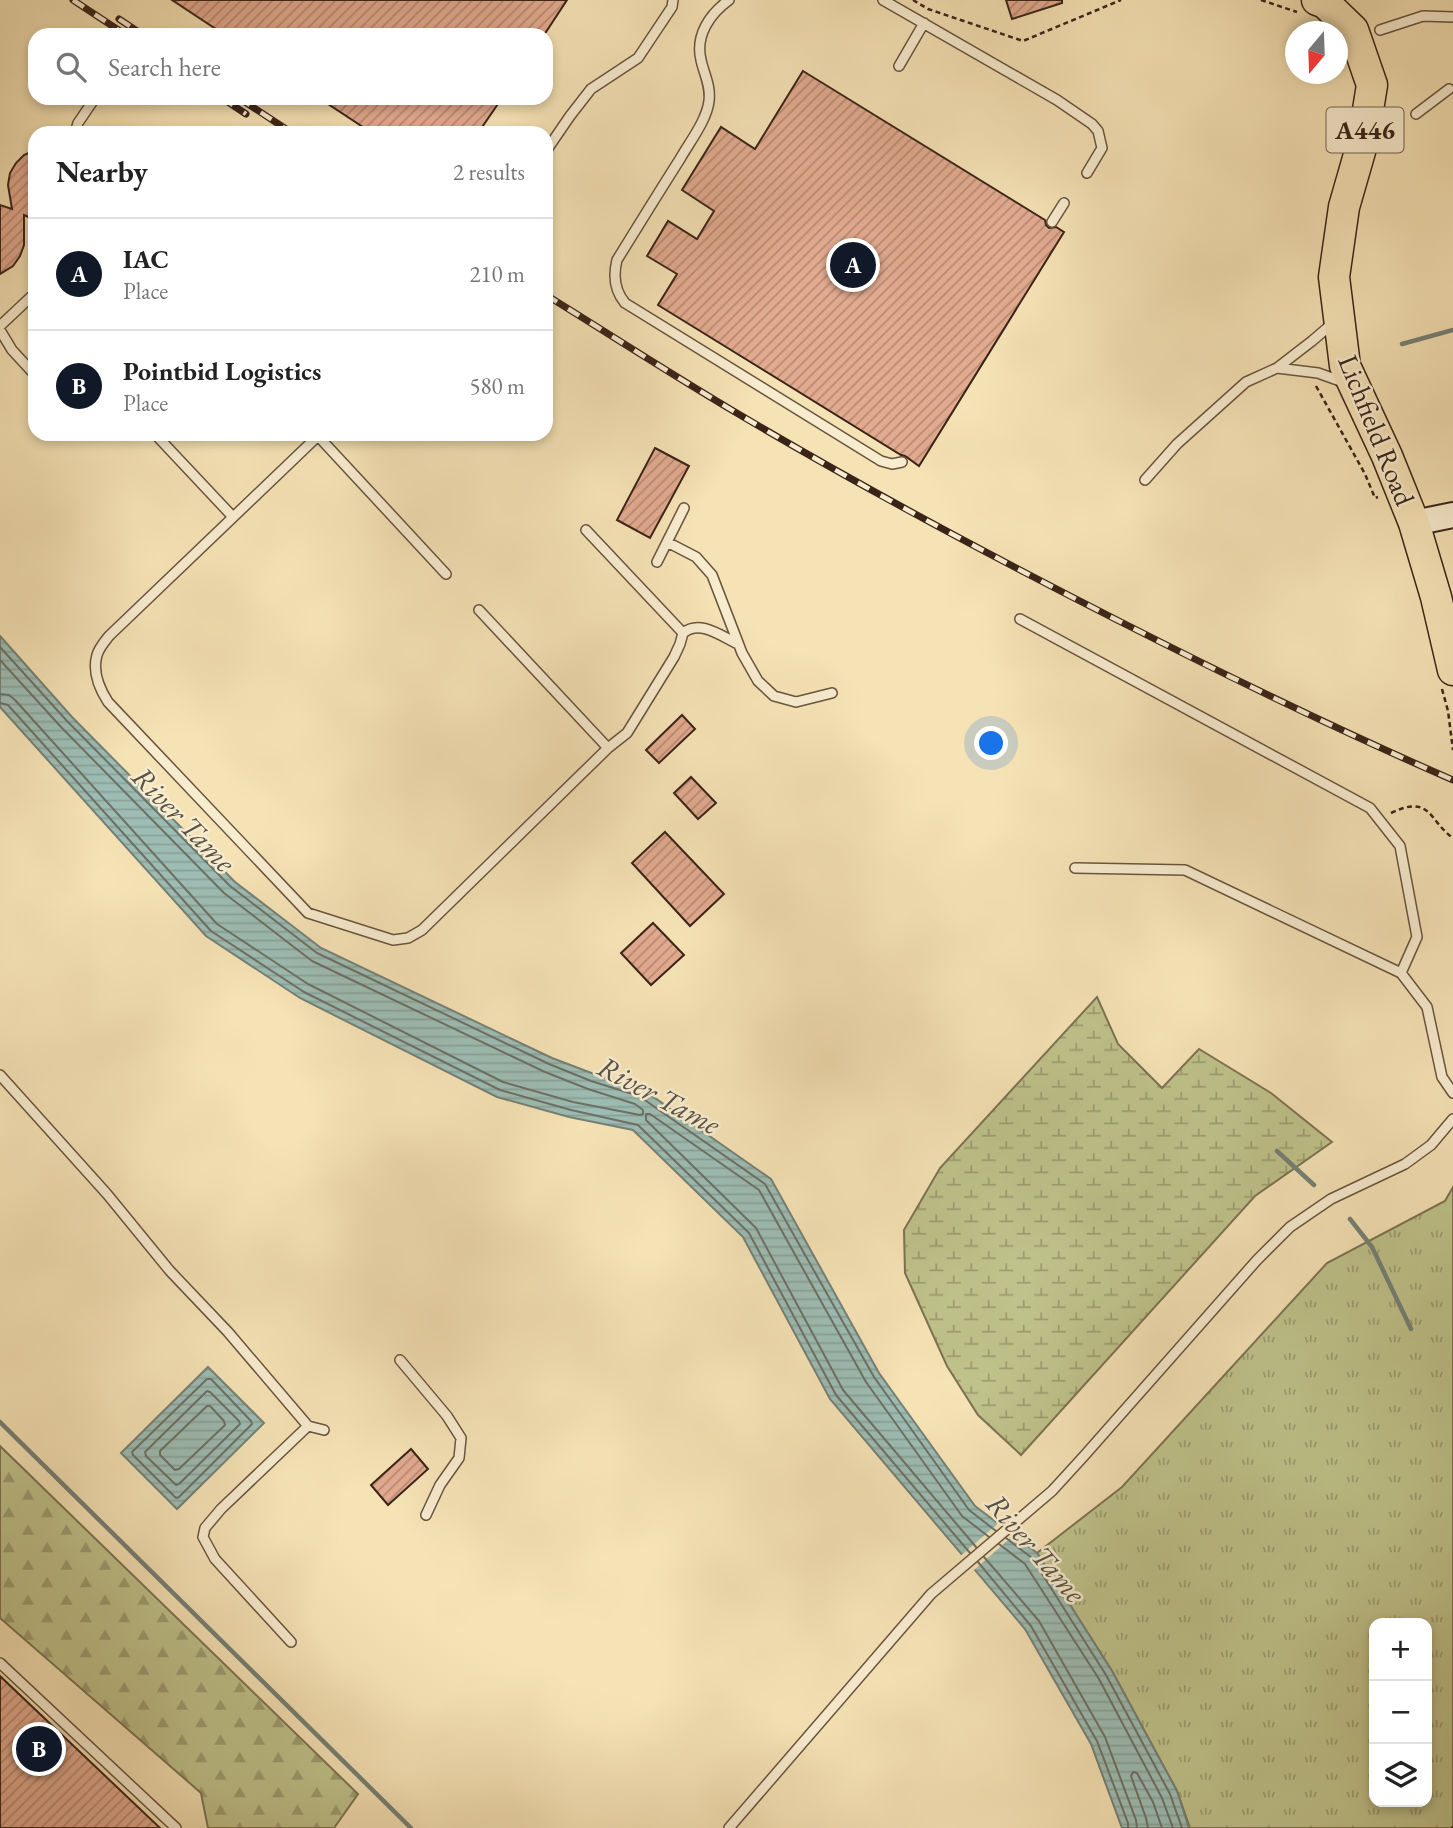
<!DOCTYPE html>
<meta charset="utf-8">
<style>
body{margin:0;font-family:"EB Garamond",serif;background:#f6f6f6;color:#222}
.controls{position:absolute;right:21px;bottom:21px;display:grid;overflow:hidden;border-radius:14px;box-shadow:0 4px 10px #0003}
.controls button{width:63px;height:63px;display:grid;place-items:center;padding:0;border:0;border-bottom:2px solid #e0e0e0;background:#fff;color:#222;font:35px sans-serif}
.compass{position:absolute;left:1285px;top:21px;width:63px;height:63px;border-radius:50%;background:#fff;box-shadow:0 4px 10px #0003;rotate:199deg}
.you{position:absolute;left:992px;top:744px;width:24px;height:24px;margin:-18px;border:5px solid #fff;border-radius:50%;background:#1a73e8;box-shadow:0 0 0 10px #1a73e833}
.badge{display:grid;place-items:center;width:46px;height:46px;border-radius:50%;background:#111827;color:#fff;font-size:23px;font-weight:700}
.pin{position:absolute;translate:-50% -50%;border:4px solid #fff;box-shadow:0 2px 7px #0006}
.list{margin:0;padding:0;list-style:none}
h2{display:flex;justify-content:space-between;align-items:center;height:91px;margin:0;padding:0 28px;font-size:30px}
h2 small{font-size:23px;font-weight:400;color:#767676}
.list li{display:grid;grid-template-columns:46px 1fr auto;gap:21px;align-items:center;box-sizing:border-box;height:112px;padding:0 28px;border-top:2px solid #e0e0e0}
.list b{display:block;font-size:26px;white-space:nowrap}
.list p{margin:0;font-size:23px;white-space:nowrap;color:#767676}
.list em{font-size:23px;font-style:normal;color:#767676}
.icon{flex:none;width:38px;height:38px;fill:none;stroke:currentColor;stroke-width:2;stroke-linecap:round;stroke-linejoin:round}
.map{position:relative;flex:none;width:1453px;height:1828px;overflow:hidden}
.search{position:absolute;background:#fff;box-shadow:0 4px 10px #0003;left:28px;top:28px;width:525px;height:77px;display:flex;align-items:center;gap:18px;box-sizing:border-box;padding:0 24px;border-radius:21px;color:#767676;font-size:26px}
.panel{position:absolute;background:#fff;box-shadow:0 4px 10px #0003;left:28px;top:126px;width:525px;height:315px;border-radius:21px}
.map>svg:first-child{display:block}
.grass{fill:url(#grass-tufts);stroke:#7c7352;stroke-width:2;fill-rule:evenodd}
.forest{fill:url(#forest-firs);stroke:#7c7352;stroke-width:2}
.wetland{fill:url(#wetland-marsh);stroke:#7c7352;stroke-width:2}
.water{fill:url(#water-rules);stroke:#758076;stroke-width:2}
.pier{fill:#f5e2b5}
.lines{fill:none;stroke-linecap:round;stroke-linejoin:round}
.shore{stroke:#6c7066;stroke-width:2}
.stream{stroke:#758076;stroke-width:4.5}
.building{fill:url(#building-hatch);stroke:#3a2418;stroke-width:2}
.service-casing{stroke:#69543f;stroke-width:12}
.secondary-casing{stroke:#3a2418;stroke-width:28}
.trunk-casing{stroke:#3a2418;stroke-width:33}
.path{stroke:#3a2418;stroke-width:2.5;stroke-dasharray:5 3.5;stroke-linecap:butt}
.service{stroke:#f8eccf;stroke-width:9}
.secondary{stroke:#f8eccf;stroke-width:24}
.trunk{stroke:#f5e2b5;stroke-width:30}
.rail-casing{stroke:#3a2418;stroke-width:7}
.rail{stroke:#f8eccf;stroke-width:4.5;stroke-dasharray:13;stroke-linecap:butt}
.labels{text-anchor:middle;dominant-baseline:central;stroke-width:5;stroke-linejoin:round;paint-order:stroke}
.shield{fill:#f8eccf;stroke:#73604f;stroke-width:2}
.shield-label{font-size:26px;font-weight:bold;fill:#3a2418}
.street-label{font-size:28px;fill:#3a2418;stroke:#f8eccf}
.water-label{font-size:30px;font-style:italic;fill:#585247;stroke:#f8eccf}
</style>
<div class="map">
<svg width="1453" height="1828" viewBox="0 0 1453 1828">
<defs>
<pattern id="grass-tufts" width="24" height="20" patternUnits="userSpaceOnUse" patternTransform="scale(1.75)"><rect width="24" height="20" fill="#bfc28b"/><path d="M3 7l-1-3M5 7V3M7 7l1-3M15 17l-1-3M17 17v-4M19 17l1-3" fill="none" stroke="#9c9d71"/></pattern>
<pattern id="forest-firs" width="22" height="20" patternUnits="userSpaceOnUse" patternTransform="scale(1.75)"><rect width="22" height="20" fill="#bfc28b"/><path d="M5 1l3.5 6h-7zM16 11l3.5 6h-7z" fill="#9c9d71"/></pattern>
<pattern id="wetland-marsh" width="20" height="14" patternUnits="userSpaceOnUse" patternTransform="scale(1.75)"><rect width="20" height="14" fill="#bfc28b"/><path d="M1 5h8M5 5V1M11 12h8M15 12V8" fill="none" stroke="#9c9d71"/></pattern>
<pattern id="water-rules" width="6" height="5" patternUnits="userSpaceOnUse" patternTransform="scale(1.75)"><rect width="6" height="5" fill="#9dbdb4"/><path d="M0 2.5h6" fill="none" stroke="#88a29a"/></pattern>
<pattern id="building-hatch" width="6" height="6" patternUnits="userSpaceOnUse" patternTransform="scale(1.75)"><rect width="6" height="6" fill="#e2aa8f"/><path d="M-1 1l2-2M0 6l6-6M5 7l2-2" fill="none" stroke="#b88a74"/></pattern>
</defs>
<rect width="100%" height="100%" fill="#f5e2b5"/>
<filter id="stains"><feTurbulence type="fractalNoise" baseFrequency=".00286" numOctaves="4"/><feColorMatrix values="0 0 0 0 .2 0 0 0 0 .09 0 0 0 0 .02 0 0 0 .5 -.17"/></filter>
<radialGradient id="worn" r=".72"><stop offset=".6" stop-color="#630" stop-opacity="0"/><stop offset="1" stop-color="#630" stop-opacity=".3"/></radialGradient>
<path class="grass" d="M1453,1187V1828H1190L1177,1791L1112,1671L1037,1553L1122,1487L1327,1263L1445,1201ZM1374,1623H1427V1802H1374Z"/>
<path class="forest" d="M0,1446L358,1794L334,1828H208L201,1793L0,1618Z"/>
<path class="wetland" d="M1097,997L1118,1044L1162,1088L1199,1049L1271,1093L1332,1142L1255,1196L1021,1455L978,1415L947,1366L905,1273L904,1230L940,1168Z"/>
<path class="water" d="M0,636L72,717L235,882L321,948L552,1058L594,1074L642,1089L771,1179L879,1373L975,1506L1037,1553L1112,1671L1177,1791L1189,1828H1122L1091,1744L1025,1629L830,1399L743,1237L633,1130L569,1117L497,1097L300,998L206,936L0,707Z
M208,1367L264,1423L177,1509L121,1453Z"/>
<path class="pier" d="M1001,1521L1016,1533L972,1572L959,1557Z"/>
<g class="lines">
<path class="shore" d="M0,647L67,721L230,886L317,953L549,1064L591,1081L639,1096L765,1184L874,1377L969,1510L996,1531
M0,660L61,727L224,893L312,961L545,1072L588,1089L635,1104L643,1110V1114L640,1115L573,1102L503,1082L308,984L217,924L15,700L9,695L0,694
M0,703L8,705L211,931L304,992L500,1090L571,1110L638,1125L749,1233L836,1395L970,1553
M207,1379H211L251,1421L252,1424L179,1497L176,1498L133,1455L132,1452Z
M207,1391L210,1392L239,1421L240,1424L179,1484L176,1485L146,1456L145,1452Z
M207,1406H210L224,1421L225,1425L179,1469L175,1470L160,1455V1451Z
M1006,1538L1032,1558L1106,1675L1170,1794L1182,1828
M999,1544L1025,1564L1099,1679L1162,1798L1173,1828
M976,1547L843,1390L756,1228L646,1120V1114H650L759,1190L866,1382L962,1516L989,1537
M984,1557L1039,1621L1105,1737L1136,1820L1137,1828
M978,1562L1031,1626L1097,1741L1128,1823V1828
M1148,1828L1146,1818L1131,1776L1133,1772L1137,1773L1153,1802L1162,1828"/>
<path class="stream" d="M1402,344L1453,330
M1277,1151L1314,1185
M1350,1219L1372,1247L1411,1329
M0,1422L411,1828"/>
</g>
<path class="building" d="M172,0H567L544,35H225Z
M1006,0H1062V3L1012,19Z
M803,71L1045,220L1046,225L1049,228L1056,227L1064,232L919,466L905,456L901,455L658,305L677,274L647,256L668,221L697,239L714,211L682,190L721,127L755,149Z
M319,98H502L478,133H372Z
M35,150V220L24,215V245L20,256L13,266L0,274V205L12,209L8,185L10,173L16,163L24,155Z
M655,448L689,466L650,538L617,520Z
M682,715L695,729L659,763L646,750Z
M691,777L716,803L698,819L674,793Z
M665,832L724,894L690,926L632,863Z
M653,923L684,955L651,985L621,953Z
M411,1449L428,1469L388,1505L371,1485Z
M0,1676L160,1828H0Z"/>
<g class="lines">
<defs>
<path id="service" d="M729,0C710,14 695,35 701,60C704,74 711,86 709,101C707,120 689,143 680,159C659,192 638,226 617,260C613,276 614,290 625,303L881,461L892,464L902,462
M883,0L1057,100L1092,124L1098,131L1102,148L1087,173
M1380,30L1423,16L1453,17
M899,66L924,23
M1416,114L1449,89
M75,133L78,123L95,98
M546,151L570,116L591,89L638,58L672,7L673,0
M1052,222L1064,203
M0,326L35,293
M0,330L12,350L35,375
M1277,368L1318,373L1343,382
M155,434L233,517
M320,434L109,636C105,641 99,648 97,655C92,672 99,688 108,702L308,913L393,940L408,938L422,930L608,748
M318,436L446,574
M1145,480L1177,444L1246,382L1277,368L1312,341L1333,323
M667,542L696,557L712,575L742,653L758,681L774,696L796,702L832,693
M657,562L684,508
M479,610L608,748L627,733L674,657L680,644L683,633L586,530
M1020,619L1370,808L1400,846L1417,937L1401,973
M683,633C700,619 721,636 738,644
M1075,868L1185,870L1401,973L1427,1007L1442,1077L1453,1093
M0,1075L107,1194L170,1271L228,1332L308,1426L324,1430
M400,1360L447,1416L461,1438L459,1458L440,1485L426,1515
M291,1642L215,1559L203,1537L205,1528L221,1509L308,1426
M0,1663L176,1828
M729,1828L931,1594L1052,1491L1084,1456L1257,1260L1290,1227L1331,1199L1405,1164L1431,1145L1453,1119"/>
<path id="secondary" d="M1414,523L1453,515"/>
<path id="trunk" d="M1317,0L1325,3L1353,30L1372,85L1363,141L1344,207L1334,277L1345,366L1387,456L1414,523L1436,597L1453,670"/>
</defs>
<use href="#service" class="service-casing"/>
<use href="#secondary" class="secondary-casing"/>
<use href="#trunk" class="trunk-casing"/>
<path class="path" d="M913,0L928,9L1023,41L1121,0
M1261,0L1297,12
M1316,386L1365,474L1375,498L1378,497
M1442,689L1448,711L1453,750
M1391,813C1431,794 1428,820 1453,838
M1451,1828L1453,1827"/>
<use href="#service" class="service"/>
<use href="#secondary" class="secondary"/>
<use href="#trunk" class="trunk"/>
<defs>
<path id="rail" d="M73,0L126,35
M119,19L143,35
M222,98L246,114
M239,98L292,133
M546,295C609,334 671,374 735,412C860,486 989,555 1119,621C1229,677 1340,731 1453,780"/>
</defs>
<use href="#rail" class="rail-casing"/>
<use href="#rail" class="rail"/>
</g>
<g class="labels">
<rect class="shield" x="1326.5" y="107.5" width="77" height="45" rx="5"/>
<g class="shield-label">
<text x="1365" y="130">A446</text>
</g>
<g class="street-label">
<text transform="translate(1377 430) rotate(68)">Lichfield Road</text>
</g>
<g class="water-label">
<text transform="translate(184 819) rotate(46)">River Tame</text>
<text transform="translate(659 1095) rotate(28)">River Tame</text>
<text transform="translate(1036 1548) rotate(49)">River Tame</text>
</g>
</g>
<rect width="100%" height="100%" filter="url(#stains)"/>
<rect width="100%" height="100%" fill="url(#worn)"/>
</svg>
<div class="controls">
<button>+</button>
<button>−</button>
<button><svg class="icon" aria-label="layers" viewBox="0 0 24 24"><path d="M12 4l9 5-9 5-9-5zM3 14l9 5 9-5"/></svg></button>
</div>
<svg class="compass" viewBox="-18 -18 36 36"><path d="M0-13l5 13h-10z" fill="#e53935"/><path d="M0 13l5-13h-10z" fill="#767676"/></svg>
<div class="you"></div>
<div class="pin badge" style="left:853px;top:265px">A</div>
<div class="pin badge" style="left:39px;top:1749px">B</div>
<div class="search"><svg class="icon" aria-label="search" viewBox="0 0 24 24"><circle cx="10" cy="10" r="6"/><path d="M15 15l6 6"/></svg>Search here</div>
<section class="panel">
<h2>Nearby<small>2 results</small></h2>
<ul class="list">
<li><span class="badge">A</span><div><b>IAC</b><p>Place</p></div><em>210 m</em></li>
<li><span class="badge">B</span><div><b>Pointbid Logistics</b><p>Place</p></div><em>580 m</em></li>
</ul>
</section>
</div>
